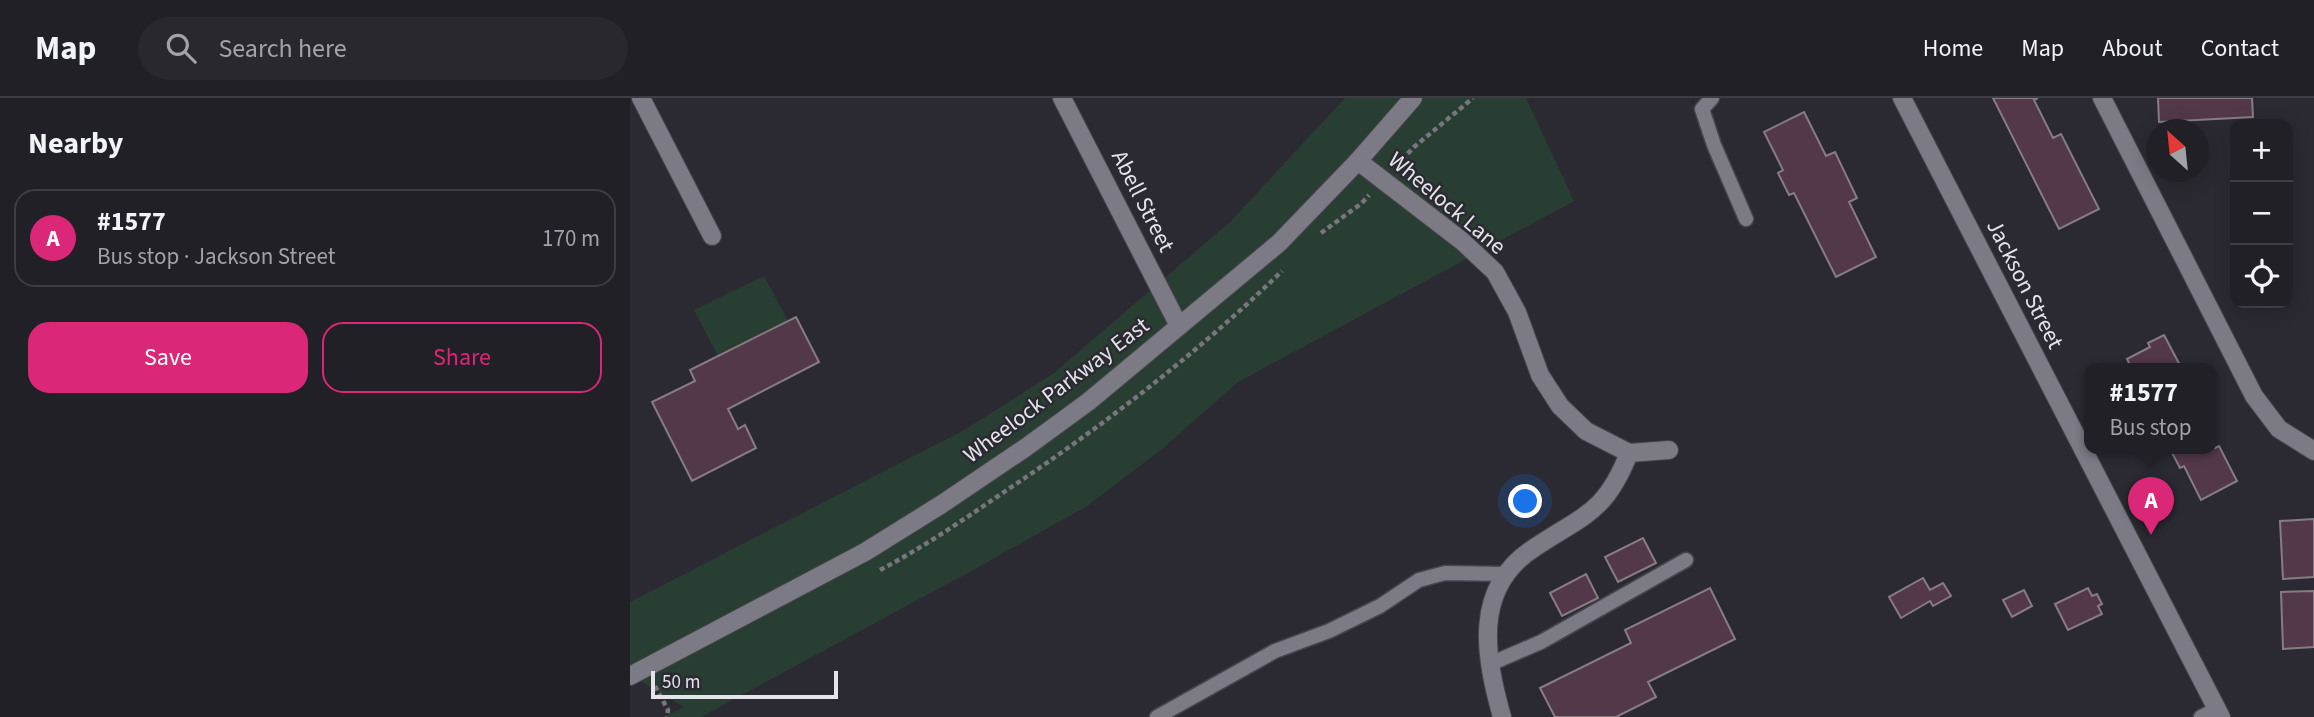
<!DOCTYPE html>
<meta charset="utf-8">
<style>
body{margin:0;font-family:"Source Sans 3",sans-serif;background:#28282e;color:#f1f3f6}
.controls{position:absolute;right:21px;top:21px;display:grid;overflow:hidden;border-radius:14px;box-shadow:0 4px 18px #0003}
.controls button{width:63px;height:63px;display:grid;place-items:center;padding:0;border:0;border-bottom:2px solid #3d3e43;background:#202026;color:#f1f3f6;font:35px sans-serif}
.compass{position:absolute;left:1516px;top:21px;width:63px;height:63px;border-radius:50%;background:#202026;box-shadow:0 4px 18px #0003;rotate:333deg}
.scale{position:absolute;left:21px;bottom:18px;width:187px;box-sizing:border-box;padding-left:7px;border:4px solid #e5e4ea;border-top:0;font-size:19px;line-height:24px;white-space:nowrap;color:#e5e4ea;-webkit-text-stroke:5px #2b2a32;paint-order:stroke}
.you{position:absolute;left:896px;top:404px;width:24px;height:24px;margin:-18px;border:5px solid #fff;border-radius:50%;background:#1a73e8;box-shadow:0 0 0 10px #1a73e833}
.badge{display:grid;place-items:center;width:46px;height:46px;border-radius:50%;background:#db2777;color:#fff;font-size:23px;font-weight:700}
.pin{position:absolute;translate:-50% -58px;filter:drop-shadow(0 2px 4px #0008)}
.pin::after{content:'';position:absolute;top:37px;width:24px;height:21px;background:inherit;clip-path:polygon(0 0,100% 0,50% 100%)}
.popup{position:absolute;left:1454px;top:265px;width:133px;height:91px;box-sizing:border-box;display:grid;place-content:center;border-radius:14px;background:#202026;filter:drop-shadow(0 2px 5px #0005);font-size:23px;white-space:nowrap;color:#a2a3a7}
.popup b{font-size:26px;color:#f1f3f6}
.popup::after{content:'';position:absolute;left:50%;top:100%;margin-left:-14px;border:14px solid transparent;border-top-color:#202026}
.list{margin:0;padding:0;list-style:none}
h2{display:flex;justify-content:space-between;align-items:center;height:91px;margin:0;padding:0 28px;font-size:30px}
h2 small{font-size:23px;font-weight:400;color:#a2a3a7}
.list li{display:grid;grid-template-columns:46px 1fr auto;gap:21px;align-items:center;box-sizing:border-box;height:98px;margin:0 14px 14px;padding:0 14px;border:2px solid #3d3e43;border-radius:21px}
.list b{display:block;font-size:26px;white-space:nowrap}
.list p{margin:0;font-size:23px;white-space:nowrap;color:#a2a3a7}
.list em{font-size:23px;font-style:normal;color:#a2a3a7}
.actions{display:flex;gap:14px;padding:21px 28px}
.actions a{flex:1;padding:16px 0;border:2px solid #db2777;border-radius:21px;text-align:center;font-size:24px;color:#db2777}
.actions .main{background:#db2777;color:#fff}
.icon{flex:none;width:38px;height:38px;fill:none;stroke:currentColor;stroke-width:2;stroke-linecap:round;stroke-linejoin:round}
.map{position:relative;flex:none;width:1684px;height:619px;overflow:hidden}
header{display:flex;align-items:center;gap:42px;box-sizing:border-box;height:98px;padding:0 35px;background:#202026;border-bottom:2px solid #3d3e43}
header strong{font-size:33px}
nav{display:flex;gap:38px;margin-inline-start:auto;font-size:24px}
.search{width:490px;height:63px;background:#28282e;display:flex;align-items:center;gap:18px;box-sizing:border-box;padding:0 24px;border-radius:38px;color:#a2a3a7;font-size:26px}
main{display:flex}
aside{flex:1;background:#202026}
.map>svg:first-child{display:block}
.green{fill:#293e32}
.building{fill:#53384a;stroke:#867d83;stroke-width:2}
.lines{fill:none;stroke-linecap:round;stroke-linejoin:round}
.lane-casing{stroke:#46454b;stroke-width:17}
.street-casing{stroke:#46454b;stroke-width:20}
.secondary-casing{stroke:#46454b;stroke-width:20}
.path{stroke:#77767d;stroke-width:4.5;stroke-dasharray:5 3.5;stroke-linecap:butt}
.lane{stroke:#7c7a84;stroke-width:14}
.street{stroke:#7c7a84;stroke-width:18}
.secondary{stroke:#7c7a84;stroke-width:18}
.labels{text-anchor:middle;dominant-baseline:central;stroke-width:5;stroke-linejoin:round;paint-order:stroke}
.street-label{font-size:23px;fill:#e5e4ea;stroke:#2b2a32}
</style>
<header>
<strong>Map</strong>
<div class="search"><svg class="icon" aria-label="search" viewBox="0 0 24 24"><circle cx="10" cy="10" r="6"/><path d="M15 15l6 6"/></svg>Search here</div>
<nav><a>Home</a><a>Map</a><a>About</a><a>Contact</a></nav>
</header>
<main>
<aside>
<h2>Nearby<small></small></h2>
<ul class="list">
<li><span class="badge">A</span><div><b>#1577</b><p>Bus stop · Jackson Street</p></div><em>170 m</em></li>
</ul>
<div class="actions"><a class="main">Save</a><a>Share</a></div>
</aside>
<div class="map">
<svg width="1684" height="619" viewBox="0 0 1684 619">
<rect width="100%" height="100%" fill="#2b2a32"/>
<path class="green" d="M715,0H896L944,103L608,284L532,351L457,408L354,466L71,619H34L54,609L0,577V504L336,331L424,275L600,124Z
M134,178L158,223L88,258L64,212Z"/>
<path class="building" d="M1363,0H1408L1404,2L1423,40L1431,36L1469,111L1429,131Z
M1528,0H1622L1623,19L1529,24Z
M1174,14L1196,58L1205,54L1227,100L1219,104L1246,159L1206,179L1164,95L1159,97L1148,75L1153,72L1134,34Z
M166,219L189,264L98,311L108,331L115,327L126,350L62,383L22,304L65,283L60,272Z
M1534,237L1552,271H1502L1497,261L1520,249L1518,245Z
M1582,345L1585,350L1589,348L1607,383L1571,402L1554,368L1550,370L1540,351H1582Z
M1684,421V479L1653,481L1650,423Z
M1013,440L1026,465L988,484L975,459Z
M956,476L968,500L932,518L920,495Z
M1293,480L1300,492L1313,485L1321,498L1303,508L1300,503L1271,520L1259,499Z
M1080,490L1105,541L1018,584L1026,599L986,619H925L910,590L1001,545L995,532Z
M1458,490L1462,498L1467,496L1472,506L1468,508L1472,516L1438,532L1425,506Z
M1394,492L1402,508L1382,519L1373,502Z
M1684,493V549L1653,551L1651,494Z"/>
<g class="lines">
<defs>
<path id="lane" d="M1082,0L1072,11L1084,47L1116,121
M860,566L911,544L1056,462
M527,619L645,553L699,533L750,508L789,482L815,475L876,476
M1571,619L1587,611"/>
<path id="street" d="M11,0L82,138
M432,0L549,228
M1472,0L1624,298L1649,331L1684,353
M728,63L832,143L865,174L887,214L910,277L930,308L956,333L999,355L1039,352
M872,619C855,558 842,490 904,450C953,417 975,416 999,355"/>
<path id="secondary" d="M1272,0L1591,619
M0,578L235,454L312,406L395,350L458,304L649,145L728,63L783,0"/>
</defs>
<use href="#lane" class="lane-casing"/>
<use href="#street" class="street-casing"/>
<use href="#secondary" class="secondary-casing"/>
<path class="path" d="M766,68L784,49L843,0
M691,135L732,105L739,97
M250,472C294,449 336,420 377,392C474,327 568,255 652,173
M25,588L38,612L37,619"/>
<use href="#lane" class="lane"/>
<use href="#street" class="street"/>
<use href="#secondary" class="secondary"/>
</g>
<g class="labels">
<g class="street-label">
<text transform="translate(513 103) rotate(63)">Abell Street</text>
<text transform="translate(817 105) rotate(40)">Wheelock Lane</text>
<text transform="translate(1395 186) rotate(63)">Jackson Street</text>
<text transform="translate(426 292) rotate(-37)">Wheelock Parkway East</text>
</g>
</g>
</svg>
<div class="controls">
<button>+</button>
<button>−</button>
<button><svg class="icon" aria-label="locate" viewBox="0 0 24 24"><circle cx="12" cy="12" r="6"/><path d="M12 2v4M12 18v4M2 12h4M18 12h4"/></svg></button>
</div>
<svg class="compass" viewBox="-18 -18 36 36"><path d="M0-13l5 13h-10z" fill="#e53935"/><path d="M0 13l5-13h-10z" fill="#a2a3a7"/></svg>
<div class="scale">50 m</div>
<div class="you"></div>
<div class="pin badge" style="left:1521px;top:437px">A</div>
<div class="popup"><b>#1577</b>Bus stop</div>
</div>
</main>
